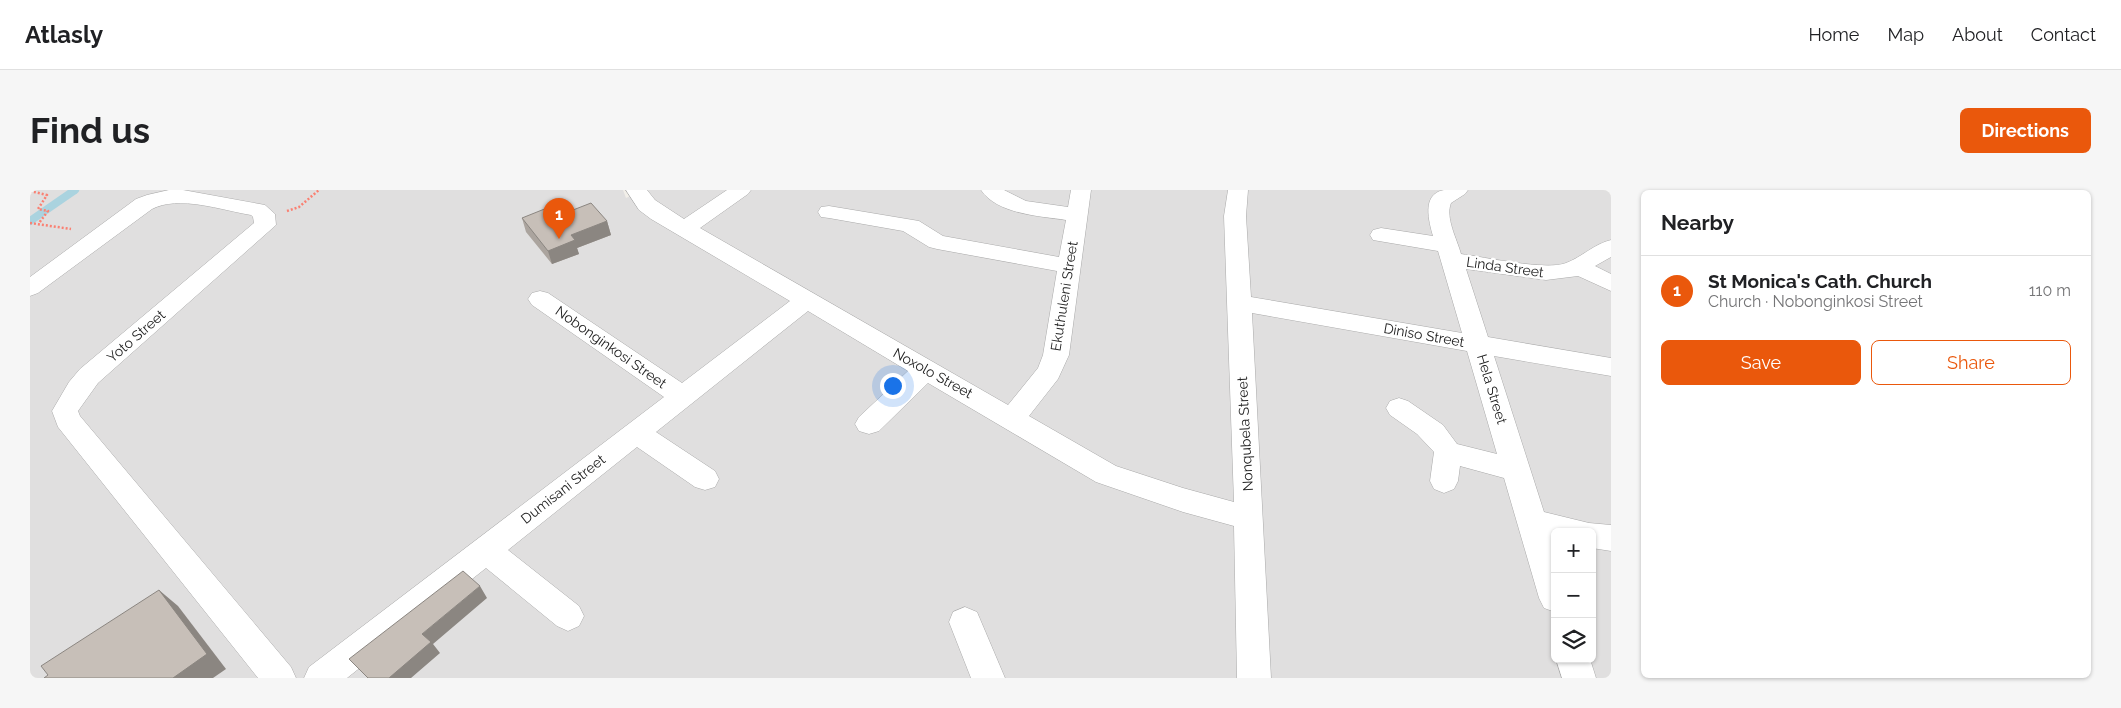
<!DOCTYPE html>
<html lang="en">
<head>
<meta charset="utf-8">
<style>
  body { margin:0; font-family:Raleway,sans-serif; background:#f6f6f6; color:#202124 }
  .controls { position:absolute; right:15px; bottom:15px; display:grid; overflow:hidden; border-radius:8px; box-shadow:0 1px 4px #0004 }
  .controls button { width:45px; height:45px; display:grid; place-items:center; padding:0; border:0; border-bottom:1px solid #e0e0e0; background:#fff; color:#202124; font:25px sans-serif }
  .you { position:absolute; left:862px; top:195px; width:18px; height:18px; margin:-12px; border:4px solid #fff; border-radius:50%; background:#1a73e8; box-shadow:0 0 0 8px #1a73e833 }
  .badge { display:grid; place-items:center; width:32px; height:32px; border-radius:50%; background:#ea580c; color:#fff; font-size:16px; font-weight:700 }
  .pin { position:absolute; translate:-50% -41px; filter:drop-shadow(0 1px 2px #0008) }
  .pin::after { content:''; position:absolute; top:26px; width:18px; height:15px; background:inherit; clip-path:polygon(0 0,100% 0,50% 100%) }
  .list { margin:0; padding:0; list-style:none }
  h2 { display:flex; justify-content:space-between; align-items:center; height:65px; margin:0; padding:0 20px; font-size:21px }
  h2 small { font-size:16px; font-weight:400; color:#757577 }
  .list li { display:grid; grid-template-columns:32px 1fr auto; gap:15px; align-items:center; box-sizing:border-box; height:70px; padding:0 20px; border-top:1px solid #e0e0e0 }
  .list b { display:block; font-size:19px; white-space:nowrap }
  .list p { margin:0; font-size:16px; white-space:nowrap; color:#757577 }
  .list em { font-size:16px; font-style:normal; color:#757577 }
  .actions { display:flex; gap:10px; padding:15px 20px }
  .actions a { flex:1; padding:11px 0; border:1px solid #ea580c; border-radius:8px; text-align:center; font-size:18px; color:#ea580c }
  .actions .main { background:#ea580c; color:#fff }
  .icon { flex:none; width:28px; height:28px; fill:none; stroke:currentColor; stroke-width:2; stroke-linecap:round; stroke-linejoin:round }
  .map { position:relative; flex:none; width:1581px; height:488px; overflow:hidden; border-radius:8px }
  header { display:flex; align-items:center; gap:30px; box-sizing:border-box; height:70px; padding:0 25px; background:#fff; border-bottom:1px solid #e0e0e0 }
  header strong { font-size:24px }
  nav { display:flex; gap:28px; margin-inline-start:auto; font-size:18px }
  .intro { display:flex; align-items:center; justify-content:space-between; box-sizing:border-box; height:120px; padding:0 30px }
  h1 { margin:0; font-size:35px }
  .button { padding:12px 22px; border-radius:8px; background:#ea580c; color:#fff; font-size:18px; font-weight:700 }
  main { display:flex; gap:30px; padding:0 30px }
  aside { flex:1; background:#fff; border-radius:8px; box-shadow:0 1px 4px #0004 }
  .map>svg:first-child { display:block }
  .residential { fill:#e0dfdf; fill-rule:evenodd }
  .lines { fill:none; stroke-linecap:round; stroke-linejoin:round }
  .stream { stroke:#aad3df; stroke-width:8 }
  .minor-casing { stroke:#a9a9a9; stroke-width:1 }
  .path { stroke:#fa8072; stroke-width:2.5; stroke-dasharray:2 2; stroke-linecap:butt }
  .minor { fill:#fff; fill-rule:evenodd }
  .wall { fill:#aba49e }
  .shaded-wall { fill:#8b8681 }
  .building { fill:#c7bfb8; stroke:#8b8681 }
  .labels { text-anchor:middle; stroke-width:4.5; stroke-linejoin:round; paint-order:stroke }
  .street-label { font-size:14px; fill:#222; stroke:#fff }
</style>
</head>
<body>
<header>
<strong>Atlasly</strong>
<nav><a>Home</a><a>Map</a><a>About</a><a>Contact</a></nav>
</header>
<div class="intro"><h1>Find us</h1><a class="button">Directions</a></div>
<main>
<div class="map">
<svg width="1581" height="488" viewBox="0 0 1581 488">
  <rect width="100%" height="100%" fill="#f2efe9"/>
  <path class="residential" d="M0 0H593L596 8 605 4 603 0H1581V488H0ZM1525 342H1562V469H1525Z"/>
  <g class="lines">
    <path class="stream" d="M0 31 45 0"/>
    <defs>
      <g id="minor">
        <path d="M139 0H153L235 15 245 24 246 35 68 193 48 221 50 226 261 477 266 488H228L28 237 22 221 39 192 50 179 224 33 223 27 221 25C191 20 149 5 122 19L8 103 0 106V87L106 9 117 5Z"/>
        <path d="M596 0H617L625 10 654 29 697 0H721L718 4 670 38 978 215 1008 178 1013 165 1027 81 907 59 899 57 873 41 799 28 791 27 788 22 791 17 799 16 889 31 913 46 1029 67 1036 30C1009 26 967 24 951 0H974L996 11 1038 17 1041 0H1061L1039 165 1028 189 999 226 1086 276 1153 298 1204 312 1194 26 1198 0H1218L1216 26 1221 107 1432 143 1408 61 1343 50 1340 45 1343 40 1351 38 1403 46C1399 32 1391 4 1414 0 1421 0 1431 0 1438 0L1435 4 1421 13C1415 28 1427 49 1431 64 1454 67 1517 81 1536 73 1552 67 1564 54 1581 50V67L1565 76 1581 84V101L1548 86 1516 90 1436 79 1458 147 1581 168V186L1464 166 1514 322 1559 333 1581 335V361L1562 358V342H1525V349H1522L1525 357V422L1514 418 1509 408 1474 288 1430 276 1428 291 1424 299 1414 303 1404 299 1400 291 1404 262 1387 244 1360 225 1356 218 1360 211 1369 208 1378 211 1413 235 1427 254 1467 264 1437 161 1222 123 1241 488H1207L1204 336 1153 322 1066 292 898 193 849 241 839 244 829 241 825 234 829 227 878 181 778 121 626 242 685 281 689 289 685 297 675 300 665 297 607 257 478 360 549 416 554 426 549 436 538 441 527 436 456 378 317 488H274L279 477 634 207 502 115 498 109 502 103 510 101 518 103 652 193 760 111 621 29 609 20Z"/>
        <path d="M935 417 947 422 975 488H941L919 432 923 422Z"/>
        <path d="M1526 469H1560L1566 488H1532Z"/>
      </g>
    </defs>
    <use href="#minor" class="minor-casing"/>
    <g class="path">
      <path d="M0 1 17 5 8 19 18 21 9 33"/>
      <path d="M257 21 269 17 289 0"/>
      <path d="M0 33 41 39"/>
    </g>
    <use href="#minor" class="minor"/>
  </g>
  <path class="wall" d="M525 27 577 31 581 45 547 58 549 64 522 74 496 42 492 28Z"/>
  <g class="shaded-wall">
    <path d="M577 31 581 45 547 58 549 64 522 74 518 61 541 45Z"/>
    <path d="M450 396 457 408 403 454 410 463 381 488H359L392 444Z"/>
    <path d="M129 400 148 416 196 479 183 488H143Z"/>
  </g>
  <g class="building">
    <path d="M561 13 577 31 541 45 545 50 518 61 492 28 517 18 525 27Z"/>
    <path d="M433 381 450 396 392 444 401 452 359 488H338L319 469Z"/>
    <path d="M129 400 177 464 143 488H14L18 485 11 476Z"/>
  </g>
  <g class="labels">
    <g class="street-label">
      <text transform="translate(1475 77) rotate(8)" y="5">Linda Street</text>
      <text transform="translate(1034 106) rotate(-81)" y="5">Ekuthuleni Street</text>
      <text transform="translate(1394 145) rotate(10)" y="5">Diniso Street</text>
      <text transform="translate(106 146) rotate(-41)" y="5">Yoto Street</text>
      <text transform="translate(581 157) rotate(35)" y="5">Nobonginkosi Street</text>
      <text transform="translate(903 183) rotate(29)" y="5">Noxolo Street</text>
      <text transform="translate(1462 199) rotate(73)" y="5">Hela Street</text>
      <text transform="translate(1215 244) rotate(-93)" y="5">Nonqubela Street</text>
      <text transform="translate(533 299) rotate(-38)" y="5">Dumisani Street</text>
    </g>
  </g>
</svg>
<div class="controls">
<button>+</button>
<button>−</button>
<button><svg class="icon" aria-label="layers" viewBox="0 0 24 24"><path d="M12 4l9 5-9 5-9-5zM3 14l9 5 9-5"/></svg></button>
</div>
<div class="you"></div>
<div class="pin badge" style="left:529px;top:49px">1</div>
</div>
<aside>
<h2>Nearby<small></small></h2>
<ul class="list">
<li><span class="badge">1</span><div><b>St Monica's Cath. Church</b><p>Church · Nobonginkosi Street</p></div><em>110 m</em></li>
</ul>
<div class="actions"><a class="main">Save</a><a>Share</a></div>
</aside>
</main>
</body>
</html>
